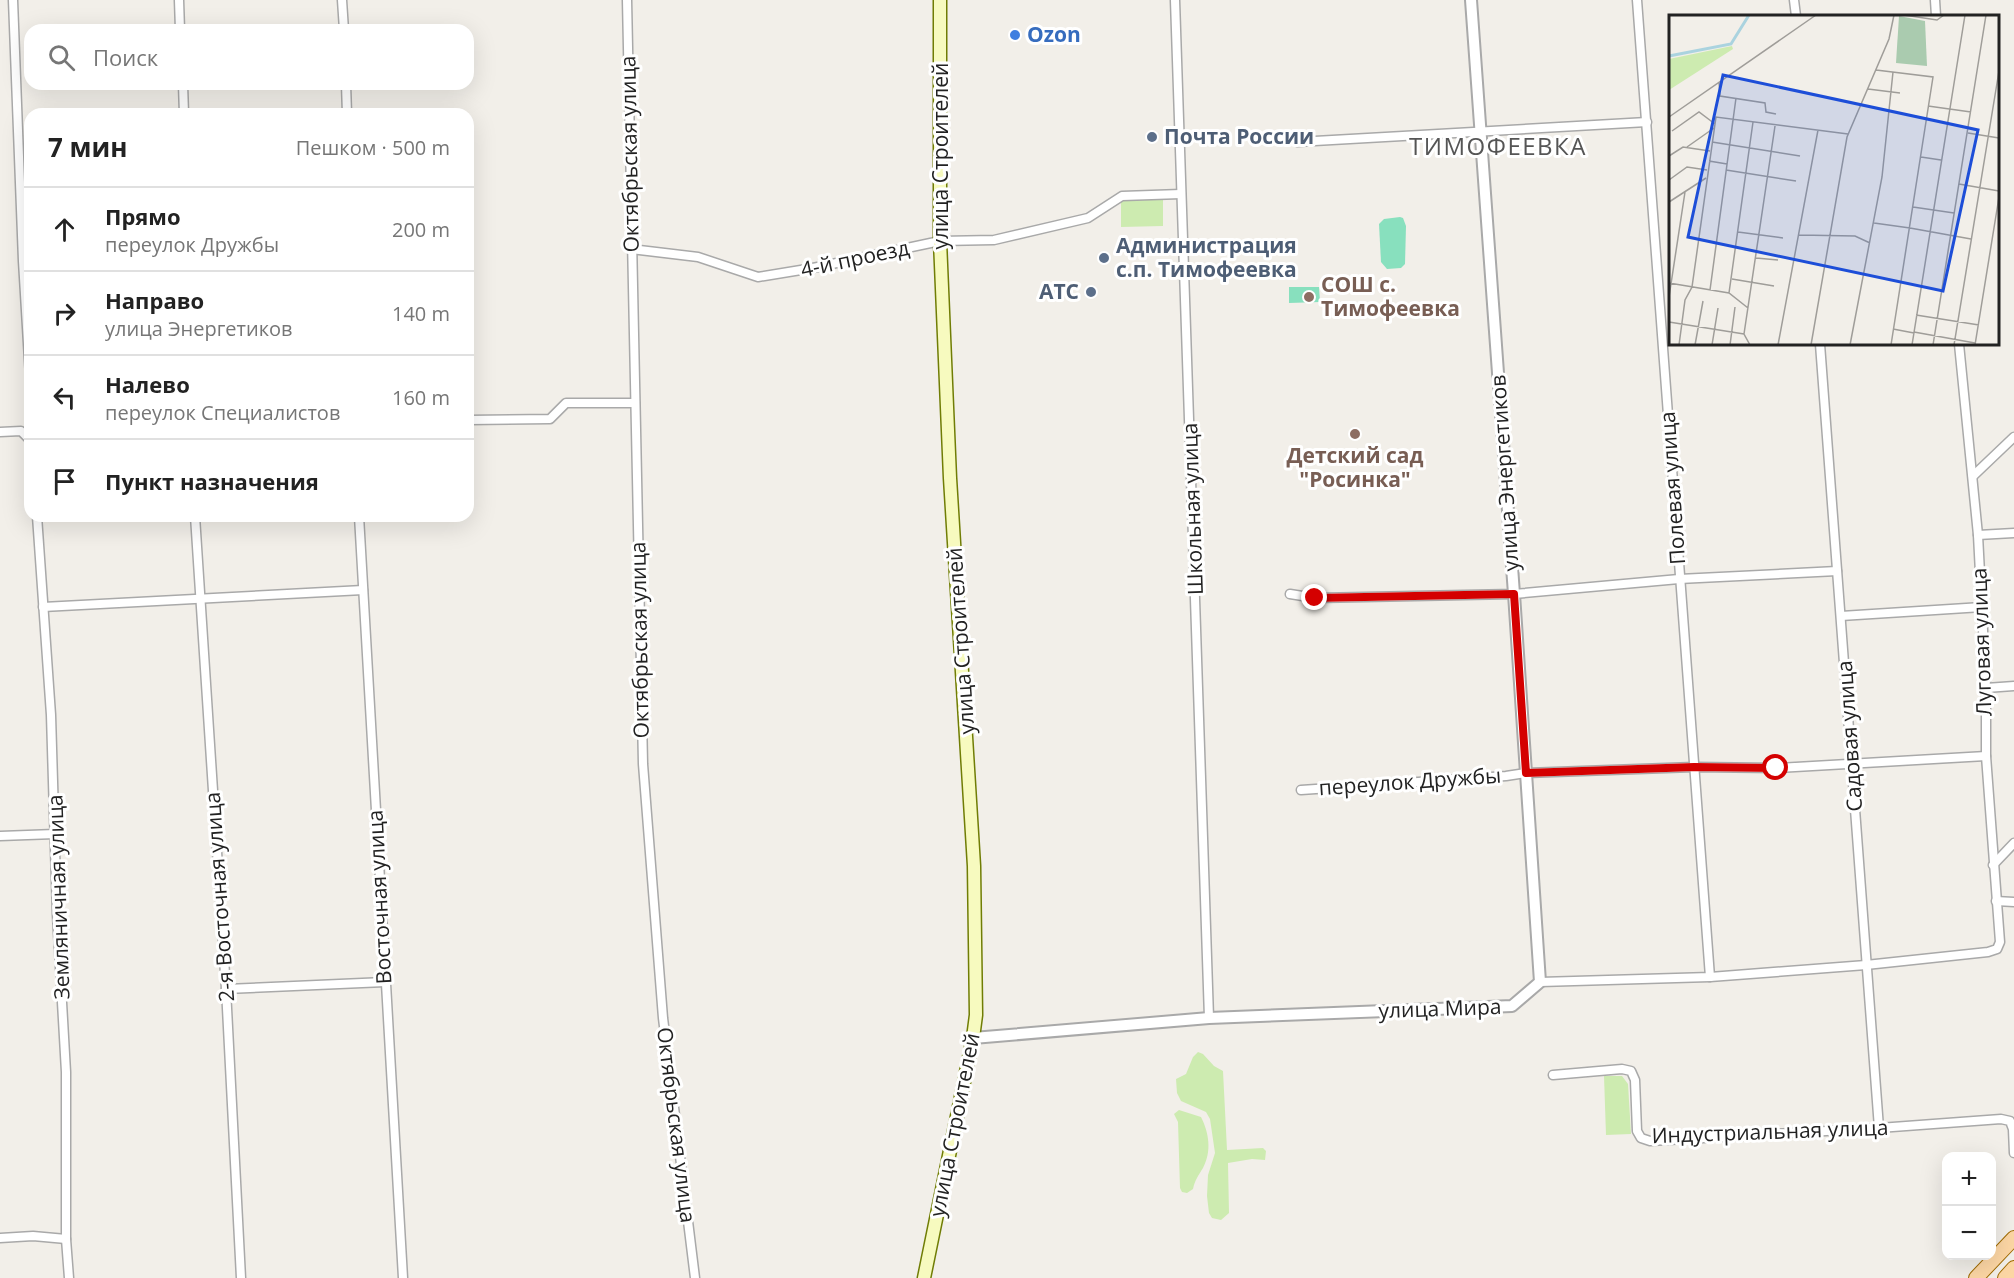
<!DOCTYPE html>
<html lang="ru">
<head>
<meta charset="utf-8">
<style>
  body { margin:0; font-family:"Open Sans",sans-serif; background:#f2f2f2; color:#222 }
  .controls { position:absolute; right:18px; bottom:18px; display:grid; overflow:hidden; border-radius:12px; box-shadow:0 6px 24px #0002 }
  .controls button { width:54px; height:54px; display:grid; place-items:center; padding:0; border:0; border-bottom:2px solid #e0e0e0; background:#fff; color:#222; font:30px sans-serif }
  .stop { position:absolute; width:18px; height:18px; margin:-14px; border:4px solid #d40000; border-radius:50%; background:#fff }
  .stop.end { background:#d40000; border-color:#fff; box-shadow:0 2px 6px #0008 }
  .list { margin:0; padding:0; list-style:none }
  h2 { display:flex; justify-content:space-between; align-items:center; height:78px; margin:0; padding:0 24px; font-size:26px }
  h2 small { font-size:20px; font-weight:400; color:#767676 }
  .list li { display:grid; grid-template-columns:39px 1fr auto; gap:18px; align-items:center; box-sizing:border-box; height:84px; padding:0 24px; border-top:2px solid #e0e0e0 }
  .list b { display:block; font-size:22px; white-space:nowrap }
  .list p { margin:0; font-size:20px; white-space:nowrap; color:#767676 }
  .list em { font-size:20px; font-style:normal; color:#767676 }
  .icon { flex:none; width:33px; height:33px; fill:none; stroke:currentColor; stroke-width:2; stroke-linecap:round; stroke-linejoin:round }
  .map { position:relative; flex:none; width:2014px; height:1278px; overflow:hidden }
  .search { position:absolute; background:#fff; box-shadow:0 6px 24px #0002; left:24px; top:24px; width:450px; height:66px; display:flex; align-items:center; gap:15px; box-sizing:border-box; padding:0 21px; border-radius:18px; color:#767676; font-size:22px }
  .panel { position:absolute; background:#fff; box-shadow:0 6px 24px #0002; left:24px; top:108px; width:450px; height:414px; border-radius:18px }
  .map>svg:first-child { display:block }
  .grass { fill:#cdebb0 }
  .pitch { fill:#88e0be }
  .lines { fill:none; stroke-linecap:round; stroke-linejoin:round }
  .minor-casing { stroke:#a9a9a9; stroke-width:11 }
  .tertiary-casing { stroke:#a9a9a9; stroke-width:14 }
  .secondary-casing { stroke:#707d05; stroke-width:15 }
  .primary-casing { stroke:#a06b00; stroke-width:16 }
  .minor { stroke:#fff; stroke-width:8 }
  .tertiary { stroke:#fff; stroke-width:10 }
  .secondary { stroke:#f7fabf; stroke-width:12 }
  .primary { stroke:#fcd6a4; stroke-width:14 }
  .route { stroke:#d40000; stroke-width:8 }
  .shop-dot { fill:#3f7fe0; stroke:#fff; stroke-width:2 }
  .service-dot { fill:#5c6f8a; stroke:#fff; stroke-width:2 }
  .education-dot { fill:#8d6e63; stroke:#fff; stroke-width:2 }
  .labels { text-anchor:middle; stroke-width:6; stroke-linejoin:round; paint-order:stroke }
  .shop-label { font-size:21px; font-weight:bold; fill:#366cbe; stroke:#fff; text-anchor:start }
  .service-label { font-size:21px; font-weight:bold; fill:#4e5e75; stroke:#fff; text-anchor:start }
  .street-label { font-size:21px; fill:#222; stroke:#fff }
  .education-label { font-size:21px; font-weight:bold; fill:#785e54; stroke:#fff; text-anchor:start }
  .quarter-label { font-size:24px; letter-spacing:1.5px; fill:#555; stroke:#fff }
  .inset-river { fill:none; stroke:#aad3df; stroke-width:3 }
  .inset-road { fill:none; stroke:#9f9d99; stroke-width:1.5 }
  .view { fill:#1d4ed8; fill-opacity:0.15; stroke:#1d4ed8; stroke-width:3 }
  .inset-edge { fill:none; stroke:#222; stroke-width:3 }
</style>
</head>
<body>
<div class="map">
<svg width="2014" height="1278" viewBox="0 0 2014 1278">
  <rect width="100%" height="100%" fill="#f2efe9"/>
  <g class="grass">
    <path d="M1163 199V226L1121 227V200Z"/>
    <path d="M1198 1052 1203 1054 1214 1066 1223 1071 1227 1150 1263 1148 1266 1151 1265 1160 1252 1159 1228 1163 1229 1213 1221 1220 1212 1218 1209 1213 1207 1196 1208 1175 1215 1153 1210 1119 1206 1112 1181 1101 1177 1093 1176 1079 1186 1074 1193 1057Z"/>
    <path d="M1604 1076H1622L1628 1084 1631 1134 1606 1135Z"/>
    <path d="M1179 1110 1201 1117C1209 1133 1212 1151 1203 1168 1198 1176 1195 1180 1193 1189L1187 1193 1182 1192 1180 1188 1178 1122 1174 1114Z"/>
  </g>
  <g class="pitch">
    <path d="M1400 217 1403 218 1406 226 1405 264 1401 268 1387 269 1381 262 1379 224 1384 219Z"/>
    <path d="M1289 287H1319L1320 302 1289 303Z"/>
  </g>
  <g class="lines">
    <defs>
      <g id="minor">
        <path d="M13 0 23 261 30 377"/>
        <path d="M179 0 180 30"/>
        <path d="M342 0 344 30"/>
        <path d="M627 0 643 764 663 1018 695 1278"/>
        <path d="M1175 0 1209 1018"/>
        <path d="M1637 0 1710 977"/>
        <path d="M1794 0 1796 16"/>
        <path d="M1935 0 1936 16"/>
        <path d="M183 84 184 114"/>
        <path d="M346 84 347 114"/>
        <path d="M1297 142 1647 122"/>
        <path d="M631 249 698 257 758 277 813 268 940 241 994 240 1088 218 1122 196 1181 194"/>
        <path d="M1820 344 1879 1128"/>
        <path d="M468 420 550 419 566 403H635"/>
        <path d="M0 432 21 431 30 440"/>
        <path d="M1973 476 2014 437"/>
        <path d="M37 516 51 715 57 915 66 1072V1239L69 1278"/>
        <path d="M195 516 226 989 241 1278"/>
        <path d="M359 516 403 1278"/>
        <path d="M1978 535 2014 533"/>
        <path d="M1290 594 1315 598 1514 594 1679 579 1837 571"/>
        <path d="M43 607 363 590"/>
        <path d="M1841 616 1982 607"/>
        <path d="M1986 688 2014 686"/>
        <path d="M1301 790 1506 776 1526 773 1694 767 1776 768 1986 756"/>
        <path d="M0 836 55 834"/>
        <path d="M1993 865 2014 843"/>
        <path d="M1996 901 2014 902"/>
        <path d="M1540 982 1710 977 1866 965 1988 952 1997 949 2000 942 1986 756V688L1978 535 1959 344"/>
        <path d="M226 989 385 982"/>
        <path d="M1553 1075 1622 1069 1631 1071 1635 1080 1637 1131 1641 1138 1650 1141 1879 1128 2001 1119 2010 1121 2013 1129 2014 1153"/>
        <path d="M0 1238 33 1236 66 1239"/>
      </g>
      <path id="tertiary" d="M973 1038 1209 1018 1512 1006 1540 982 1514 594 1471 0"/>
      <path id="secondary" d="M924 1278 973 1038 976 1015 974 866 950 478 940 241V0"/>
      <g id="primary">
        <path d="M1976 1278 2014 1238"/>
        <path d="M2005 1278 2014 1268"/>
      </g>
    </defs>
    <use href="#minor" class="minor-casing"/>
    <use href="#tertiary" class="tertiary-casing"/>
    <use href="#secondary" class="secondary-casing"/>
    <use href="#primary" class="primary-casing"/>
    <use href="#minor" class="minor"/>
    <use href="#tertiary" class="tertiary"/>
    <use href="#secondary" class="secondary"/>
    <use href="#primary" class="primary"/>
  </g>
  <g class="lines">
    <path class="route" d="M1315 598 1514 594 1526 773 1694 767 1776 768"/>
  </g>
  <circle class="shop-dot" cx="1015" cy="35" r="6"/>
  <g class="service-dot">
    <circle cx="1152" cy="137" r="6"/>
    <circle cx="1104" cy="258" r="6"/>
    <circle cx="1091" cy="292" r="6"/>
  </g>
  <g class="education-dot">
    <circle cx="1309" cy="297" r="6"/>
    <circle cx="1355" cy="434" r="6"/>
  </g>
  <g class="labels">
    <g class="shop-label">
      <text x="1027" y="42">Ozon</text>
    </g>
    <g class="service-label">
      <text x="1164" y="144">Почта России</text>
      <text x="1116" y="253">Администрация<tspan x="1116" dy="24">с.п. Тимофеевка</tspan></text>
      <text x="1079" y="299" text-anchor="end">АТС</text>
    </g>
    <g class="street-label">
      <text transform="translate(630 154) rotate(-91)" y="7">Октябрьская улица</text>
      <text transform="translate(941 156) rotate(-90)" y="7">улица Строителей</text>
      <text transform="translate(855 259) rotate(-12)" y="7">4-й проезд</text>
      <text transform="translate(1505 473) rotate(-94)" y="7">улица Энергетиков</text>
      <text transform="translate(1673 488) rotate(-94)" y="7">Полевая улица</text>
      <text transform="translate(1193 509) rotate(-92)" y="7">Школьная улица</text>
      <text transform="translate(640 640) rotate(-91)" y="7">Октябрьская улица</text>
      <text transform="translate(961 641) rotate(-94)" y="7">улица Строителей</text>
      <text transform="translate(1982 642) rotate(-92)" y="7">Луговая улица</text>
      <text transform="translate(1850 736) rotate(-94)" y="7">Садовая улица</text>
      <text transform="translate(1410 782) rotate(-4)" y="7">переулок Дружбы</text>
      <text transform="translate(59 897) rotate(-92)" y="7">Земляничная улица</text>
      <text transform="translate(220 897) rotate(-94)" y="7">2-я Восточная улица</text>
      <text transform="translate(380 897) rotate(-93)" y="7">Восточная улица</text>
      <text transform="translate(1440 1009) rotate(-2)" y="7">улица Мира</text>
      <text transform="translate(676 1125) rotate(83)" y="7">Октябрьская улица</text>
      <text transform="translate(955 1125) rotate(-79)" y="7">улица Строителей</text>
      <text transform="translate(1770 1132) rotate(-2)" y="7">Индустриальная улица</text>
    </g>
    <g class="education-label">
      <text x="1321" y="292">СОШ с.<tspan x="1321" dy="24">Тимофеевка</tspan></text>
      <text x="1355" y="463" text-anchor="middle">Детский сад<tspan x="1355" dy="24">"Росинка"</tspan></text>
    </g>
    <g class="quarter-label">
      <text x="1498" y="155">ТИМОФЕЕВКА</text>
    </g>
  </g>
  <g transform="translate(1669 15)">
    <rect width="330" height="330" fill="#f2efe9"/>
    <path d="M63 31 64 34 0 75V44Z" fill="#cdebb0"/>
    <path d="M230 1 256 6 258 51 227 48Z" fill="#aacbaf"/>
    <path class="inset-river" d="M0 41 62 29 80 0"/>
    <path class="inset-road" d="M235 0 268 5 275 0M207 55 264 62 222 330M50 67 51 81 96 88 97 97 107 99M199 74 231 78M259 91 302 97M0 102 147 0M3 116 30 97 46 109M299 118 330 123M43 127 131 141M18 132 45 113M0 141 14 132 41 136M252 142 272 145M40 146 58 149M57 155 127 166M0 165 18 152 38 155M290 169 330 176M0 181V217M0 187 37 163M244 192 285 198M205 208 241 213M241 213 302 224M69 217 114 223M130 220 186 221 201 228M87 243 109 245M63 264 105 271M0 268 60 278 79 293M41 275 67 83M60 278 84 107M0 282 16 177M247 300 310 310M0 307 75 319M224 314 245 318M245 317 306 328M10 330 16 285 23 272 47 102 179 119M26 330 34 286M43 330 49 293M61 330 66 292M81 330 75 319 106 111M109 330 149 115M142 330 178 122 220 24 225 0M181 330 213 162 224 57M243 330 296 0M264 330 317 0M285 330 330 56M306 330 330 182"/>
    <path class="view" d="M54 60 309 115 274 276 19 222Z"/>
    <rect width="330" height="330" class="inset-edge"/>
  </g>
</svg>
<div class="controls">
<button>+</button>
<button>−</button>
</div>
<div class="stop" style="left:1776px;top:768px"></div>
<div class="stop end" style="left:1315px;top:598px"></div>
<div class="search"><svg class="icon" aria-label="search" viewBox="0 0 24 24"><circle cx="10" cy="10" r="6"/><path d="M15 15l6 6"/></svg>Поиск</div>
<section class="panel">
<h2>7 мин<small>Пешком · 500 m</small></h2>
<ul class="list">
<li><svg class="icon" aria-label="ahead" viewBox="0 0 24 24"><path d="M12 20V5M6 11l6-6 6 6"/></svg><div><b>Прямо</b><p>переулок Дружбы</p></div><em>200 m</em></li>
<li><svg class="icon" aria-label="right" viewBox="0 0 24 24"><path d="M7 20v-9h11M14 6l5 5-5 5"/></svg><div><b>Направо</b><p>улица Энергетиков</p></div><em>140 m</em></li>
<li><svg class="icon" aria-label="left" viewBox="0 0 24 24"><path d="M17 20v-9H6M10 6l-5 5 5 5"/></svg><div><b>Налево</b><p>переулок Специалистов</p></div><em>160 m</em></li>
<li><svg class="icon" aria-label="arrive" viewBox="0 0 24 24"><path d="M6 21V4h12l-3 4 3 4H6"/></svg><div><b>Пункт назначения</b></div></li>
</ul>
</section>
</div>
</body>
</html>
